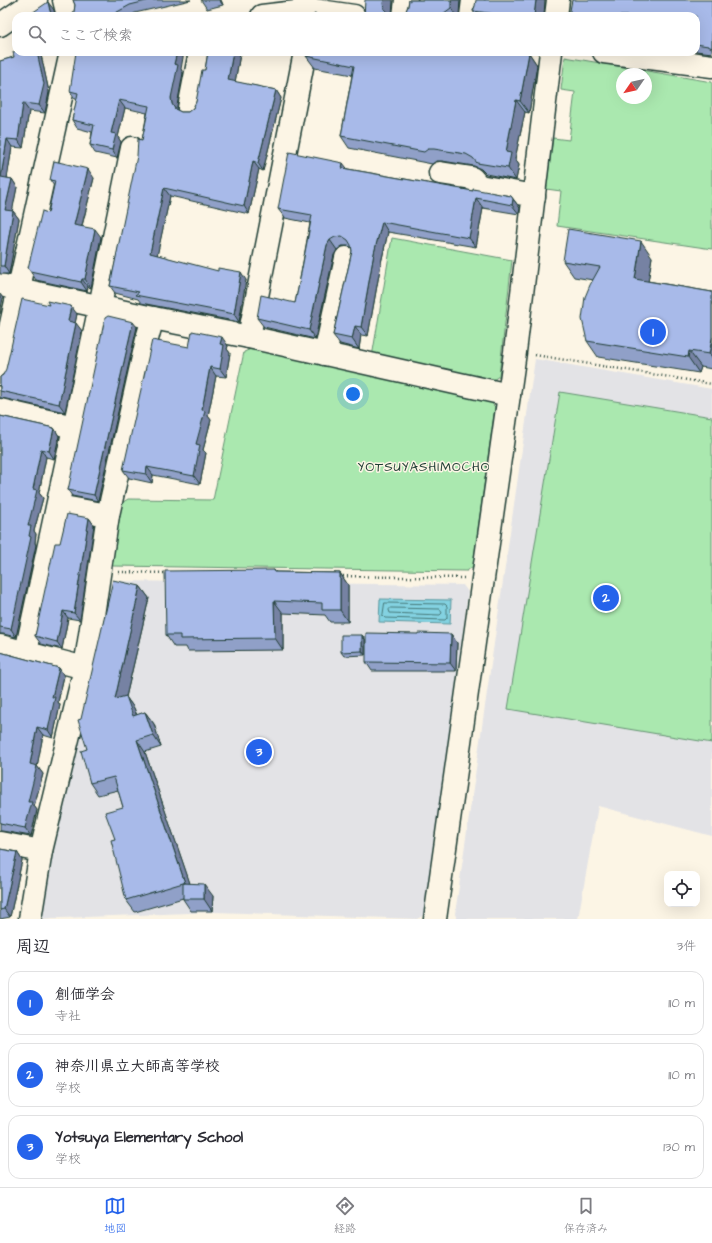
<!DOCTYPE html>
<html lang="ja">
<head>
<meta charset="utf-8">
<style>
  body { margin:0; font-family:"Architects Daughter","Klee One",sans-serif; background:#f7f7f7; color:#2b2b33 }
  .controls { position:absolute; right:12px; bottom:12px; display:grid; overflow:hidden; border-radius:8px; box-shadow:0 4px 16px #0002 }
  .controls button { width:36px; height:36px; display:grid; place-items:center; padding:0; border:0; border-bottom:1px solid #e1e1e2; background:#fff; color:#2b2b33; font:20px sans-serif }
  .compass { position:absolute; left:616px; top:68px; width:36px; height:36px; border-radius:50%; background:#fff; box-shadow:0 4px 16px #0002; rotate:236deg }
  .you { position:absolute; left:353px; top:394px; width:14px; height:14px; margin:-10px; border:3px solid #fff; border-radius:50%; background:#1a73e8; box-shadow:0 0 0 6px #1a73e833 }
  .badge { display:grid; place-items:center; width:26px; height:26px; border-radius:50%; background:#2563eb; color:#fff; font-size:13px; font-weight:700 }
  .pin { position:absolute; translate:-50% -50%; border:2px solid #fff; box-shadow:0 1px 4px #0006 }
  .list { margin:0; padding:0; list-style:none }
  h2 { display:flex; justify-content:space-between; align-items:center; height:52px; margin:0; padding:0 16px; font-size:17px }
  h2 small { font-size:13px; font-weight:400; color:#7c7c81 }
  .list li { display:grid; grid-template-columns:26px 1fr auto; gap:12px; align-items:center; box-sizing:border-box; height:64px; margin:0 8px 8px; padding:0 8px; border:1px solid #e1e1e2; border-radius:12px }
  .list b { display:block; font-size:15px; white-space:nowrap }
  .list p { margin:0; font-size:13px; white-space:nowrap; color:#7c7c81 }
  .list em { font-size:13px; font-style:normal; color:#7c7c81 }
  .icon { flex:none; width:22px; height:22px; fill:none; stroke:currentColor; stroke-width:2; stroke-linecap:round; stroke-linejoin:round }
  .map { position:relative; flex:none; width:712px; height:919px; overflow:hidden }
  .search { position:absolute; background:#fff; box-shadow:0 4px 16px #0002; left:12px; right:12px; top:12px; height:44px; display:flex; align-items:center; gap:10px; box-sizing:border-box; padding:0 14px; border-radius:12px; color:#7c7c81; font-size:15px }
  .sheet { height:268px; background:#fff }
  nav { display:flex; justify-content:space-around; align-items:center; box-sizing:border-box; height:56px; border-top:1px solid #e1e1e2; background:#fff; font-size:11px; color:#7c7c81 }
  nav a { display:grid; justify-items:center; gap:2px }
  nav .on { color:#2563eb }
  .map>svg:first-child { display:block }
  .built { fill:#e3e3e6 }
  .green { fill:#aae8af; stroke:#649272; fill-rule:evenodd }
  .water { fill:#83d2e1; stroke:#5b969c }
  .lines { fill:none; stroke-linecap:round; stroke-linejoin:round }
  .shore { stroke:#477979; stroke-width:1 }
  .minor-casing { stroke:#1f3d34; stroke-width:25 }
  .path { stroke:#1f3d34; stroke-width:2.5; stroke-dasharray:1 3; stroke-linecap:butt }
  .minor { stroke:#fcf5e5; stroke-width:22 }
  .wall { fill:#90a0c8; stroke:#1f3d34 }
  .shaded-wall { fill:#7682a3; stroke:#1f3d34 }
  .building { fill:#a8bae9; stroke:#1f3d34 }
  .labels { text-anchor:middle; stroke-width:3; stroke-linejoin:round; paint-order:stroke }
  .neighbourhood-label { font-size:13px; letter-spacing:1px; fill:#1f3d34; stroke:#fcf5e5 }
</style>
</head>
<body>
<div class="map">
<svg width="712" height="919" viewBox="0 0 712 919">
  <rect width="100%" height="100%" fill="#fcf5e5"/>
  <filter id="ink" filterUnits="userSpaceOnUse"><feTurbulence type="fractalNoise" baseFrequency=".025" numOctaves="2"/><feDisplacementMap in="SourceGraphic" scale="8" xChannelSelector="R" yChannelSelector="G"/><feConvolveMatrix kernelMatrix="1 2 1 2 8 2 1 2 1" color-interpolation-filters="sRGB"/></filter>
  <g filter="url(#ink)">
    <g class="built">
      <path d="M535 359 712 389V836L598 806 578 919H457L455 914Z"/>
      <path d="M113 581 463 585 468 592 426 914 417 919 214 912 35 919 105 586Z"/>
    </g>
    <g class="green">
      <path d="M565 57 712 82V249L557 226 561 191 546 189 553 138 569 140 575 92 561 90ZM622 74H646V98H622Z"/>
      <path d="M392 238 512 260 499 376 490 382 372 357Z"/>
      <path d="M251 349 489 400 495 407 473 566 467 571 113 566 108 559 120 504 128 499 213 500 244 352Z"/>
      <path d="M560 392 712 417V743L508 709Z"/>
    </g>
    <path class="water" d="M380 599 451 600 450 624 379 622Z"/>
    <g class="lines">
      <g class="shore">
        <path d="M385 603 445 604 447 606V618L445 620 385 618 383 616Z"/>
        <path d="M391 608 440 609 442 613 440 615 390 613 389 610Z"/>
      </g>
      <defs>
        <g id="minor">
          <path d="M64 0 68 16"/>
          <path d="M262 16 313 10 354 16"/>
          <path d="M404 16 406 0"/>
          <path d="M471 16 473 0"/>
          <path d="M556 16 558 0"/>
          <path d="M0 25 36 0"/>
          <path d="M604 52 712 66"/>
          <path d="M189 108 200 52"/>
          <path d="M440 173 472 178 479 186 534 196"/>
          <path d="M0 285 153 318 249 337 509 395"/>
          <path d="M249 337 305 52"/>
          <path d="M325 354 346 258"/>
          <path d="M0 374 71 52"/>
          <path d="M0 410 74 427"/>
          <path d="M58 506 108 515"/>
          <path d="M0 646 85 668"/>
          <path d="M26 652 100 306 132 148"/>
          <path d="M0 843 41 851"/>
          <path d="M30 919 41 851 85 668 108 515 148 335 153 318"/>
          <path d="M435 919 515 352 551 52"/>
        </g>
      </defs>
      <use href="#minor" class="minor-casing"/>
      <g class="path">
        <path d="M535 355 712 384"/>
        <path d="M119 572 168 573"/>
        <path d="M339 576 464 578"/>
      </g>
      <use href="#minor" class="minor"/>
    </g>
    <g class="wall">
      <path d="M73 0H191L135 13 130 16H72L74 12 75 5Z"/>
      <path d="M201 0H221L223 5 207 9Z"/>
      <path d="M409 0H460L459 16H397L401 15 406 11 408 6Z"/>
      <path d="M712 0V53L696 51V16Z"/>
      <path d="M475 6 544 16H476L473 11Z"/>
      <path d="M16 52H45L41 55 49 92 45 113 29 111 23 148 12 147 7 178 12 179 17 187 12 211H13L19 219 9 274H0V61L14 57Z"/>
      <path d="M208 52H242L241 55 240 54 235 82 276 90 281 98 263 171 259 169 249 214 170 196 157 255 246 280 239 322 234 321 141 303 138 299 115 293 110 286 142 140 147 113 125 108 118 137 121 142 117 158 95 153 90 145 92 132 77 128 72 120 77 99H75L70 91 181 69 183 73 177 106V110L181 112H188L193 108 196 102 205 70Z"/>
      <path d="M529 53 537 65 529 113 525 112 515 159 519 165 516 180 486 174 481 169 474 166 442 161H436L432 164 349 148 341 136 352 75 315 68 306 56Z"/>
      <path d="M348 169 473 191 511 196 520 208 519 214 483 208 476 247 388 232 381 263 368 336 361 335 359 349 340 344 333 335 352 251 351 247 348 246H342L337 250 334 255 315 339 264 327 257 318 295 303 299 284 310 223 285 218 278 209Z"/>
      <path d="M94 178 82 226 101 237 91 288 88 287 87 291 36 280 30 271 48 213 54 186 50 180Z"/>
      <path d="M652 257 648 281 712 292V369L701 367 699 373 598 357 587 341 593 280 574 277 563 261Z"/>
      <path d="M77 314 75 323 82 331 65 412 2 398H0V377Z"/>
      <path d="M137 327 98 501 72 496 68 490Z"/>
      <path d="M228 346 227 349 230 353 226 377 216 376 208 416 211 420 203 450 206 453 200 484 153 475 152 483 129 478 123 470 189 347Z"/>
      <path d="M0 416 54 428 59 436 54 459 46 457 39 493 43 498 34 531 36 534 35 543 36 545 16 637 3 634H0Z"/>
      <path d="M89 518 94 525 80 620 68 618 62 649 41 644 35 636 60 543Z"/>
      <path d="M274 570 276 572 340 573 348 585V622H330L325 615 283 613V650L188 651 186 647H174L166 635Z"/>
      <path d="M140 586 149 598 126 697 134 708 137 715 145 712 154 724 161 747 145 752 190 884 213 896 212 911H191L183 899V898L135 912 126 900 115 839 123 807 118 790 98 795 90 783 87 749Z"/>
      <path d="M451 634 457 643 456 671H372L366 662Z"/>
      <path d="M362 635 365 639V655L344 656 341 652Z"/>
      <path d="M0 652 59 668 64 676 58 702 60 705 53 738 43 735 37 766 43 774 34 806 37 810 31 836 2 831H0Z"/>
      <path d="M0 849 17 852 22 860 10 917 0 919Z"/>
    </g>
    <g class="shaded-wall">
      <path d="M219 0H221L223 5Z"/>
      <path d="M384 0H393L392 16H389L384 9 383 3Z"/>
      <path d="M451 0H460L459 16H456L451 8Z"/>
      <path d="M536 0H545L544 16H534Z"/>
      <path d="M48 2 54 10 55 16H53L50 11Z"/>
      <path d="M37 52H39L41 55 49 92 45 113 39 105Z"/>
      <path d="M177 52H184L181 69 183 73 177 106V112L172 104 171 98 174 64Z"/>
      <path d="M233 52H238L240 54 234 88 228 80Z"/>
      <path d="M529 53 537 65 529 113 520 101Z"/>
      <path d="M276 90 281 98 263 171 258 163Z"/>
      <path d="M119 100 125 108 118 137 121 142 117 158 112 150 111 133Z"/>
      <path d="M516 100 525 112 515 159 519 165 516 180 508 168 506 152Z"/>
      <path d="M23 103 29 111 23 148 18 140Z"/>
      <path d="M7 139 12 147 6 185 1 177Z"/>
      <path d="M253 161 259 169 249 214 244 206Z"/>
      <path d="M343 163 350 172 342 168Z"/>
      <path d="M88 169 94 178 80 233 74 225Z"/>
      <path d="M12 179 17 187 11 218 5 210Z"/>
      <path d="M164 188 170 196 156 261 150 253Z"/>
      <path d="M476 198 483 208 476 247 469 238Z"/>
      <path d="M513 199 520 208 519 214 512 205Z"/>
      <path d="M13 211 19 219 9 274 4 266Z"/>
      <path d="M382 222 388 232 381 263 368 336 361 327 374 253Z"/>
      <path d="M95 229 101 237 91 288 85 279Z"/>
      <path d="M330 240 337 250 334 255 315 339 309 330 327 245Z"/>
      <path d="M641 241 652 257 646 295 635 279Z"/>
      <path d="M241 272 246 280 239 322 234 314Z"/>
      <path d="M82 279 88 287 87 291 81 282Z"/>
      <path d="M0 294 3 298 0 314Z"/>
      <path d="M71 306 77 314 74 329 68 321Z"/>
      <path d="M133 322 137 327 98 501 94 495Z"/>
      <path d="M76 323 82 331 65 412 59 404Z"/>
      <path d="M355 326 361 335 359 349 352 339Z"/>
      <path d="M222 337 228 346 227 349 230 353 226 377 220 369V344Z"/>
      <path d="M712 337V358L709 354Z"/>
      <path d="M689 351 701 367 699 373 688 357Z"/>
      <path d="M210 367 216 376 208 416 211 420 203 450 206 453 200 484 194 476 196 444 202 410Z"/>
      <path d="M54 428 59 436 54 459 49 451Z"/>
      <path d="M41 449 46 457 39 493 43 498 34 531 36 534 35 543 36 545 16 637 11 629 29 536 28 526 33 489Z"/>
      <path d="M147 467 153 475 152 483 146 474Z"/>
      <path d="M89 518 94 525 80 620 74 613Z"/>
      <path d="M340 573 348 585V622L340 610Z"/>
      <path d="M140 586 149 598 126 697 134 708 141 728 115 699Z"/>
      <path d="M274 601 283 613V650L275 638Z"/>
      <path d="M63 611 68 618 62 649 57 642Z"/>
      <path d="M451 634 457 643 456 671 450 663Z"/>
      <path d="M362 635 365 639V655L362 651Z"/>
      <path d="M59 668 64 676 58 702 60 705 53 738 48 730 52 697Z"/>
      <path d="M145 712 154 724 161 747 153 735Z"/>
      <path d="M37 727 43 735 37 767V766L43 774 34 806 37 810 31 836 25 828 28 802 30 764Z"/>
      <path d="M137 740 145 752 194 895 185 883Z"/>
      <path d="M17 852 22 860 10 917 4 909Z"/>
      <path d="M204 884 213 896 212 911 204 899Z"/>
    </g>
    <g class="building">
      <path d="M73 0H150L130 5 110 16H82V15L81 16H72L74 12 75 5Z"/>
      <path d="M365 0H384L383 3 384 9 389 14 393 16H364Z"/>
      <path d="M409 0H451V8L440 16H397L401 15 406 11 408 6Z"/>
      <path d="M476 0H536L534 16H495L496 14 473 11 475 6Z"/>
      <path d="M572 0H712V48L708 46 696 44V16H569Z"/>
      <path d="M48 2 50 11 53 16H30L29 15Z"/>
      <path d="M314 14 323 16H314Z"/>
      <path d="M16 51V52H37L44 84 39 105 23 103 18 140 7 139 1 177 12 179 5 210 13 211 4 266H0V61L14 57 13 52Z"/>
      <path d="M76 52H177L174 64 178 65 171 98 172 104 175 109 181 112H188L193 108 196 102 202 70H205L208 52H233L228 80 276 90 258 163 253 161 244 206 164 188 150 253 218 271V268L241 272 234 314 229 313 135 295 139 292 110 286 137 156 138 139 142 140 149 106 119 100 111 133 116 134 112 150 90 145 94 125 72 120 78 93 70 91Z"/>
      <path d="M307 52H524L529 53 520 101 516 100 506 152 511 153 508 168 477 163 473 158 466 154 434 149H428L424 152 341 136 354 66 306 56Z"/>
      <path d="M289 152 343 163 342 168 473 191V189L511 196 513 199 512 205 476 198 469 238 382 222 374 253 361 327 355 326 352 339 333 335 352 251 351 245 348 240 342 236 335 237 330 240 327 245 309 330 257 318 261 295 295 303 299 284 312 215 278 209Z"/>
      <path d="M54 161 88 169 74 225 95 229 85 279H82L81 282 30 271 28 268 42 211 48 213 55 181 50 180Z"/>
      <path d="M568 229 641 241 635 279 712 292V338L709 354 689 351 688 357 587 341 582 319 585 297 590 285 600 267 563 261Z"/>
      <path d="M22 299 49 305 47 301 71 306 68 321 76 323 59 404 0 391V377L3 375 6 369Z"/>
      <path d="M108 316 133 322 94 495 68 490 105 318Z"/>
      <path d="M192 331 222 337 220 344 224 345 220 369 210 367 202 410 205 411 196 444 200 445 194 476 147 467 146 474 123 470 152 340 189 347Z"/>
      <path d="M0 416 54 428 49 451 41 449 33 489 37 490 28 526H31L29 536 31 537 11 629 0 627Z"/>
      <path d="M67 514 89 518 74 613 63 611 57 642 35 636 55 543H60Z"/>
      <path d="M274 570V572L340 573V610H322V603L274 601 275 638 180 639V635H166L165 571Z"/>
      <path d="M113 580 140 586 115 699 126 696 133 716 145 712 153 735 137 740 185 883H183L204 884V899H183V883L126 900 111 840 115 839 105 812 123 807 114 777 90 783 81 751 87 749 78 720 81 719Z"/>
      <path d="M366 633 418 634V633L451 634 450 663 366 662Z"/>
      <path d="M341 635H362V651L341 652Z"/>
      <path d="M0 652 59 668 52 697H55L48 730 37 727 30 764 37 766 28 802H32L25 828 0 823Z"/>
      <path d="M0 849 17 852 4 909 0 910Z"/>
    </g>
  </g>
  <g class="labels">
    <g class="neighbourhood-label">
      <text x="424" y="471">YOTSUYASHIMOCHO</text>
    </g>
  </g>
</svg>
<div class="controls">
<button><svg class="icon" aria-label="locate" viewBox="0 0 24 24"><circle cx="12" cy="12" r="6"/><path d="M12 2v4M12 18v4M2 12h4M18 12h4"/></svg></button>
</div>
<svg class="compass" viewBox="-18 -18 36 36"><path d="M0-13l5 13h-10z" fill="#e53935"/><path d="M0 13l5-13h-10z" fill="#7c7c81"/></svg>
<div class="you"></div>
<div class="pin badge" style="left:653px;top:332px">1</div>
<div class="pin badge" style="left:606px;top:598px">2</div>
<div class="pin badge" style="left:259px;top:752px">3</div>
<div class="search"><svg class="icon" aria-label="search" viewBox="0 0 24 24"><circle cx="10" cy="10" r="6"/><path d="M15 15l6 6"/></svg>ここで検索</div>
</div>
<section class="sheet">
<h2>周辺<small>3件</small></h2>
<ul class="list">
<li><span class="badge">1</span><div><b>創価学会</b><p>寺社</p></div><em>110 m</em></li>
<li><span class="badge">2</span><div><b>神奈川県立大師高等学校</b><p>学校</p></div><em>110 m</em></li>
<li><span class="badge">3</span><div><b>Yotsuya Elementary School</b><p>学校</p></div><em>130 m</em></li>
</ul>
</section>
<nav>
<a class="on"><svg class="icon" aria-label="map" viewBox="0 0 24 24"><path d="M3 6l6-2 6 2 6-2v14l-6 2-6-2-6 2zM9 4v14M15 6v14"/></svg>地図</a>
<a><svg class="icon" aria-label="directions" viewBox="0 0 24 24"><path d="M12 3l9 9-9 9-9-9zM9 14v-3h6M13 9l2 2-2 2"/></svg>経路</a>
<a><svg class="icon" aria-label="saved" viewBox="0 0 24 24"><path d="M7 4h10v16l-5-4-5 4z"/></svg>保存済み</a>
</nav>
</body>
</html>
